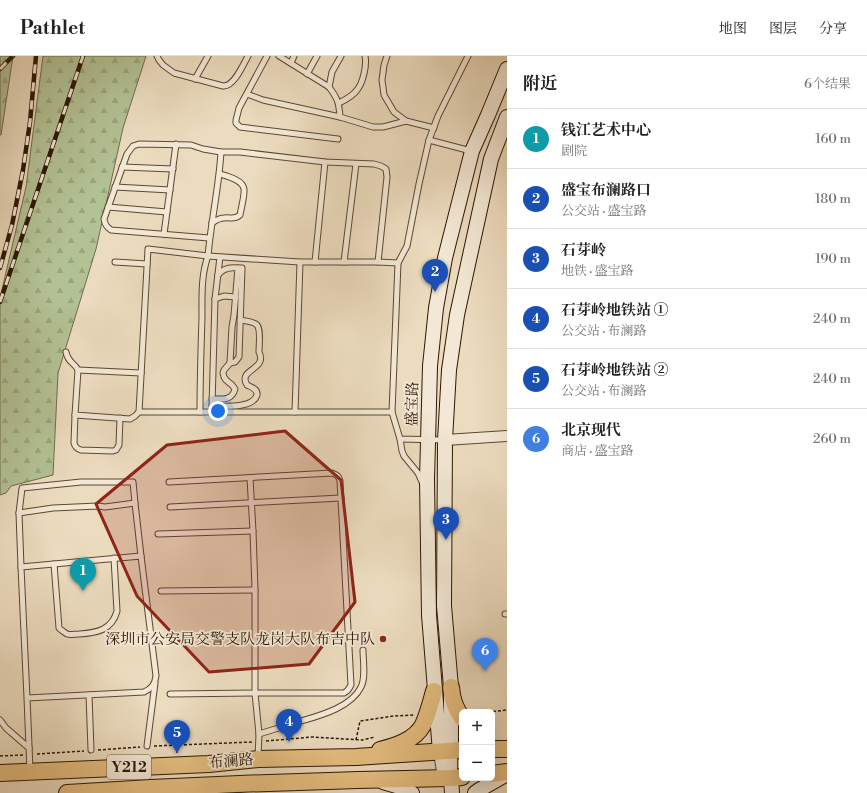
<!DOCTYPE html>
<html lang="zh">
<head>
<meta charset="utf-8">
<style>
  body { margin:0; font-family:"Libre Bodoni","Noto Serif SC",serif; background:#f2f2f2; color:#222 }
  .controls { position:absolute; right:12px; bottom:12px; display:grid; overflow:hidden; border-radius:6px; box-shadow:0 4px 16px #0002 }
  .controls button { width:36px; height:36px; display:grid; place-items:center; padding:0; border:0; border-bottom:1px solid #e0e0e0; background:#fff; color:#222; font:20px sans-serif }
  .you { position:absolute; left:218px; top:355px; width:14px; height:14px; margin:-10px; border:3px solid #fff; border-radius:50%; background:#1a73e8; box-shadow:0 0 0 6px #1a73e833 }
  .badge { display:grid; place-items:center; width:26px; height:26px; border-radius:50%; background:#2563eb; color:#fff; font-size:13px; font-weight:700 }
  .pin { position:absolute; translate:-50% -33px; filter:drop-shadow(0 1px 2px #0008) }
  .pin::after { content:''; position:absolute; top:21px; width:14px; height:12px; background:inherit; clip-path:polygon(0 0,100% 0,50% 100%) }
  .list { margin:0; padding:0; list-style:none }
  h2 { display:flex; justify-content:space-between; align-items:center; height:52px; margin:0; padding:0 16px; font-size:17px }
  h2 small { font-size:13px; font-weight:400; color:#767676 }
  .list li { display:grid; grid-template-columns:26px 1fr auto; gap:12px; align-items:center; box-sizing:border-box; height:60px; padding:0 16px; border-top:1px solid #e0e0e0 }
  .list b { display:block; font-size:15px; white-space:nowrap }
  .list p { margin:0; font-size:13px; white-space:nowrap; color:#767676 }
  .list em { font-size:13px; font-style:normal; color:#767676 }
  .map { position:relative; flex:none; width:507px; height:737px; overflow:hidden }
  header { display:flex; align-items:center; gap:24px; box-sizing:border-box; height:56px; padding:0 20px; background:#fff; border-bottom:1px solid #e0e0e0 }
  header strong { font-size:19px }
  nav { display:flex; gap:22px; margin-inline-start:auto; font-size:14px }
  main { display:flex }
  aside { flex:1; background:#fff }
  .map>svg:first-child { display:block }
  .forest { fill:url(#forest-firs); stroke:#6f6c4c }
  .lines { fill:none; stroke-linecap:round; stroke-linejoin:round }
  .service-casing { stroke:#5b4831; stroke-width:7 }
  .minor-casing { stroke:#5b4831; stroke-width:12 }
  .tertiary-casing { stroke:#5b4831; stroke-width:14 }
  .secondary-casing { stroke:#2b1602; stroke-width:16 }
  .primary-casing { stroke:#2b1602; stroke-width:18 }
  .path { stroke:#2b1602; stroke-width:1.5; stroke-dasharray:3 2; stroke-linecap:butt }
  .service { stroke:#f3e8d5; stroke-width:5 }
  .minor { stroke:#f3e8d5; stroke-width:10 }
  .tertiary { stroke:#f3e8d5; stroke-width:12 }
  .secondary { stroke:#f3e8d5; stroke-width:14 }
  .primary { stroke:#e6be80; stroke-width:16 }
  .rail-casing { stroke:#2b1602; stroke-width:4.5 }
  .rail { stroke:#f3e8d5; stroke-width:3; stroke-dasharray:9; stroke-linecap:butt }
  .marked { fill:#8f2418; fill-opacity:0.2; stroke:#8f2418; stroke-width:3; stroke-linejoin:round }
  .poi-dot { fill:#8f2418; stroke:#f3e8d5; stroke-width:1.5 }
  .labels { text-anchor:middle; stroke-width:3.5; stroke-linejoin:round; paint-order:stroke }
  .shield { fill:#f3e8d5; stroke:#675541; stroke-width:1 }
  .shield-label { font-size:14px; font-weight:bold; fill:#2b1602 }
  .street-label { font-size:15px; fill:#2b1602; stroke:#f3e8d5 }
  .poi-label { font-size:15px; fill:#2b1602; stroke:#f3e8d5; text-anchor:end }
</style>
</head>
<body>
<header>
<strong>Pathlet</strong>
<nav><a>地图</a><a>图层</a><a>分享</a></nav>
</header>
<main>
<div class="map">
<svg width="507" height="737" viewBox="0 0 507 737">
  <defs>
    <pattern id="forest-firs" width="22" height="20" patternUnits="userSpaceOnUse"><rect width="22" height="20" fill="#b3c295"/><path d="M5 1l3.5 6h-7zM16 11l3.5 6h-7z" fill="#9aa67f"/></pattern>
  </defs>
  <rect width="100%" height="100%" fill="#ecdcbf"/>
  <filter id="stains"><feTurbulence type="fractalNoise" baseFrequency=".005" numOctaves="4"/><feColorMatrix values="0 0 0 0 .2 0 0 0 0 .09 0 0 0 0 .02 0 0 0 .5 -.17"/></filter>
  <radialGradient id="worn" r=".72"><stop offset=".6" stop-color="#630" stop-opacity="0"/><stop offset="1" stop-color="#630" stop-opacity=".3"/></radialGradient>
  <g class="forest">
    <path d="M0 0H13L1 79H0Z"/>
    <path d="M43 0H146L123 72 96 193 58 317 53 419 11 430 6 437 0 439V242L26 131Z"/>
  </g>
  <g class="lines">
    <defs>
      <g id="service">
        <path d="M157 0 159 4 163 9 174 17 223 30C234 31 243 9 248 0"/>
        <path d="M267 0 239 52 236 64V67L240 71 248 72 338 83"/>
        <path d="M279 0 329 31C338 43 339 47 340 61"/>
        <path d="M387 0 384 9 382 24 384 39 394 56 406 65 434 72"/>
        <path d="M291 7 294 0"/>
        <path d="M307 18 317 0"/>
        <path d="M195 23 208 0"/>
        <path d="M329 31 332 16 341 0"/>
        <path d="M247 38 263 44 340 61 373 71H383L406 65"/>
        <path d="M339 47C345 44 353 40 357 34 363 27 367 9 365 0"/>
        <path d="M429 84 471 95"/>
        <path d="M122 111 173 113"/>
        <path d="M115 131 170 134"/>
        <path d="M108 151 167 156"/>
        <path d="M212 167C216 164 219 162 224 162 230 161 235 164 240 159 241 153 245 138 244 133 243 124 227 120 220 118"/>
        <path d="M164 178 176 88"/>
        <path d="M209 182 111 174C107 171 105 169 104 163L127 98 133 90 139 88 191 89 203 93 221 96"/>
        <path d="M220 201 215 243 212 350C223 350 253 353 257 339 258 333 251 331 247 329 237 313 268 314 259 296 259 290 261 273 257 269 253 265 245 265 240 264"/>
        <path d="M115 206 147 208"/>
        <path d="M315 206 325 106"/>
        <path d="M344 206 356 108"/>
        <path d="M215 243 224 240 236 241"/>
        <path d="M66 296C68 307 74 306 78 314L75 359 130 363 135 360 139 356"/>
        <path d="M230 307 235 306 239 301 242 212H238"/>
        <path d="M78 314 141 317"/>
        <path d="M212 343C222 343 232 345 235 333L232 329 226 324 224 321 223 317 224 314 230 307 232 271 234 259 238 212C230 211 223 212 218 219"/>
        <path d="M200 356H139L148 193 208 200C211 165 219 131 221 96H240L325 106 374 108 381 110 386 113 387 121 378 206"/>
        <path d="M295 356 300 206"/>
        <path d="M392 356H200C200 324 201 292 202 261 202 240 201 219 208 200L300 206H378L398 207"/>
        <path d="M75 359 74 387C75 391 77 393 81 394L113 395 116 394 119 389 120 362"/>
        <path d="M400 383 402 395 404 400 418 417 423 428"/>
        <path d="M443 384 400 383 392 356 398 207 407 190 419 128 429 84 438 60 468 0"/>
        <path d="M250 422 253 475 255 534V637L259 678 258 702"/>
        <path d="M169 426 332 417C337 419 339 420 340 425L351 629C349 633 348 635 344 637H255L170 638"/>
        <path d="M170 451 341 442"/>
        <path d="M19 457 22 432 81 426H133L135 447"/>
        <path d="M158 478 253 475"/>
        <path d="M54 508 59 572C61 574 64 576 67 578 70 579 75 578 79 578 97 577 112 574 117 555L114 502"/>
        <path d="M21 511 19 457 53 452 98 450 105 451 135 447 141 500"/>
        <path d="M161 535 255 534"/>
        <path d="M505 558H507"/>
        <path d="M89 639 91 694"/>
        <path d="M27 642 144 636C151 633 155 629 156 620L141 500 21 511 27 642 30 714"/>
        <path d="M0 664 6 672 29 692"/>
        <path d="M259 678C272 674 285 670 298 666 318 660 351 652 361 631 366 622 363 604 363 594"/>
        <path d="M147 690 155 627"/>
      </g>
      <path id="minor" d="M445 384 507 380"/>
      <g id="tertiary">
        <path d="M451 695V722"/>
        <path d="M440 696 444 722"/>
      </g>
      <g id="secondary">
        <path d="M451 695V631L444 550 445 384 449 314 457 259 491 103 507 61"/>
        <path d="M440 696 429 559 427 423 430 310 436 252 445 202 472 95 488 59 507 13"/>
        <path d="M451 722 452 737"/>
        <path d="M383 726 403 732 412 737"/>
        <path d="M475 737 479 734 507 718"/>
      </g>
      <g id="primary">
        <path d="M451 631C452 644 455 651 462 662"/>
        <path d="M492 693H507"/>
        <path d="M380 694C396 690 415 684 423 669 428 658 431 646 434 635"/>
        <path d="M0 717 209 708 258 703 356 701 462 694"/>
        <path d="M492 718 507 716"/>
        <path d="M67 737C195 729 323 724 451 722L462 721"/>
      </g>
    </defs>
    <use href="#service" class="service-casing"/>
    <use href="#minor" class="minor-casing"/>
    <use href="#tertiary" class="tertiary-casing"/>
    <use href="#secondary" class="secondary-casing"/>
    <use href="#primary" class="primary-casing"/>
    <g class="path">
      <path d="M488 656 507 654"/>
      <path d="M356 684 360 665 394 660 414 659"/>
      <path d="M266 685 312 681 362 684 375 681"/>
      <path d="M176 689 177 697"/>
      <path d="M154 690 252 686"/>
      <path d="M98 694 140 691"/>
      <path d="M37 698 84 695"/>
      <path d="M0 700 23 699"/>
    </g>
    <use href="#service" class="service"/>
    <use href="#minor" class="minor"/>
    <use href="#tertiary" class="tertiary"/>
    <use href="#secondary" class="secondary"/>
    <use href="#primary" class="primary"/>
    <defs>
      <g id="rail">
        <path d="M0 13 13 0"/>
        <path d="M0 212 12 169 23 114 30 66 36 0"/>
        <path d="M0 246 83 0"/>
      </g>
    </defs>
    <use href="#rail" class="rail-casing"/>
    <use href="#rail" class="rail"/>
  </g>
  <path class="marked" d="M285 375 341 424 355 546 309 608 209 616 137 540 96 448 167 389Z"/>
  <circle class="poi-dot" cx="383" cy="583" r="4"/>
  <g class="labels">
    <rect class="shield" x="107" y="699" width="44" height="24" rx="3"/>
    <g class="shield-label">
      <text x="129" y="716">Y212</text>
    </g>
    <g class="street-label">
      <text transform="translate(412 348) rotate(-89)" y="5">盛宝路</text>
      <text transform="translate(231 705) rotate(-5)" y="5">布澜路</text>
    </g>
    <g class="poi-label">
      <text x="375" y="588">深圳市公安局交警支队龙岗大队布吉中队</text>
    </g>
  </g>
  <rect width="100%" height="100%" filter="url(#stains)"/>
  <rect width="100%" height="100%" fill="url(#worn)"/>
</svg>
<div class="controls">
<button>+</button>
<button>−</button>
</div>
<div class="you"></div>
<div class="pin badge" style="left:83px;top:535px;background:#0f9aa8">1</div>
<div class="pin badge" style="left:435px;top:236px;background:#1a4fb4">2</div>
<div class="pin badge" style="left:446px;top:484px;background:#1a4fb4">3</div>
<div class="pin badge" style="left:289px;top:686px;background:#1a4fb4">4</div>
<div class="pin badge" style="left:177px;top:697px;background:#1a4fb4">5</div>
<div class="pin badge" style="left:485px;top:615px;background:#3f7fe0">6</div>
</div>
<aside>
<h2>附近<small>6个结果</small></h2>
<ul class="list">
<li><span class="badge" style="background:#0f9aa8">1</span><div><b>钱江艺术中心</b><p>剧院</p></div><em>160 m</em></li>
<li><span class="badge" style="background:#1a4fb4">2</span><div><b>盛宝布澜路口</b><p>公交站 · 盛宝路</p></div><em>180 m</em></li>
<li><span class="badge" style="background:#1a4fb4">3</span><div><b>石芽岭</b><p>地铁 · 盛宝路</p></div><em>190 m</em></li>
<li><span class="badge" style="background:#1a4fb4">4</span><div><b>石芽岭地铁站 ①</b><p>公交站 · 布澜路</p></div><em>240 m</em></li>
<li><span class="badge" style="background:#1a4fb4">5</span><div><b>石芽岭地铁站 ②</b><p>公交站 · 布澜路</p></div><em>240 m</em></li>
<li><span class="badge" style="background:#3f7fe0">6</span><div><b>北京现代</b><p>商店 · 盛宝路</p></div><em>260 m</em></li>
</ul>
</aside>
</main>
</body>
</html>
